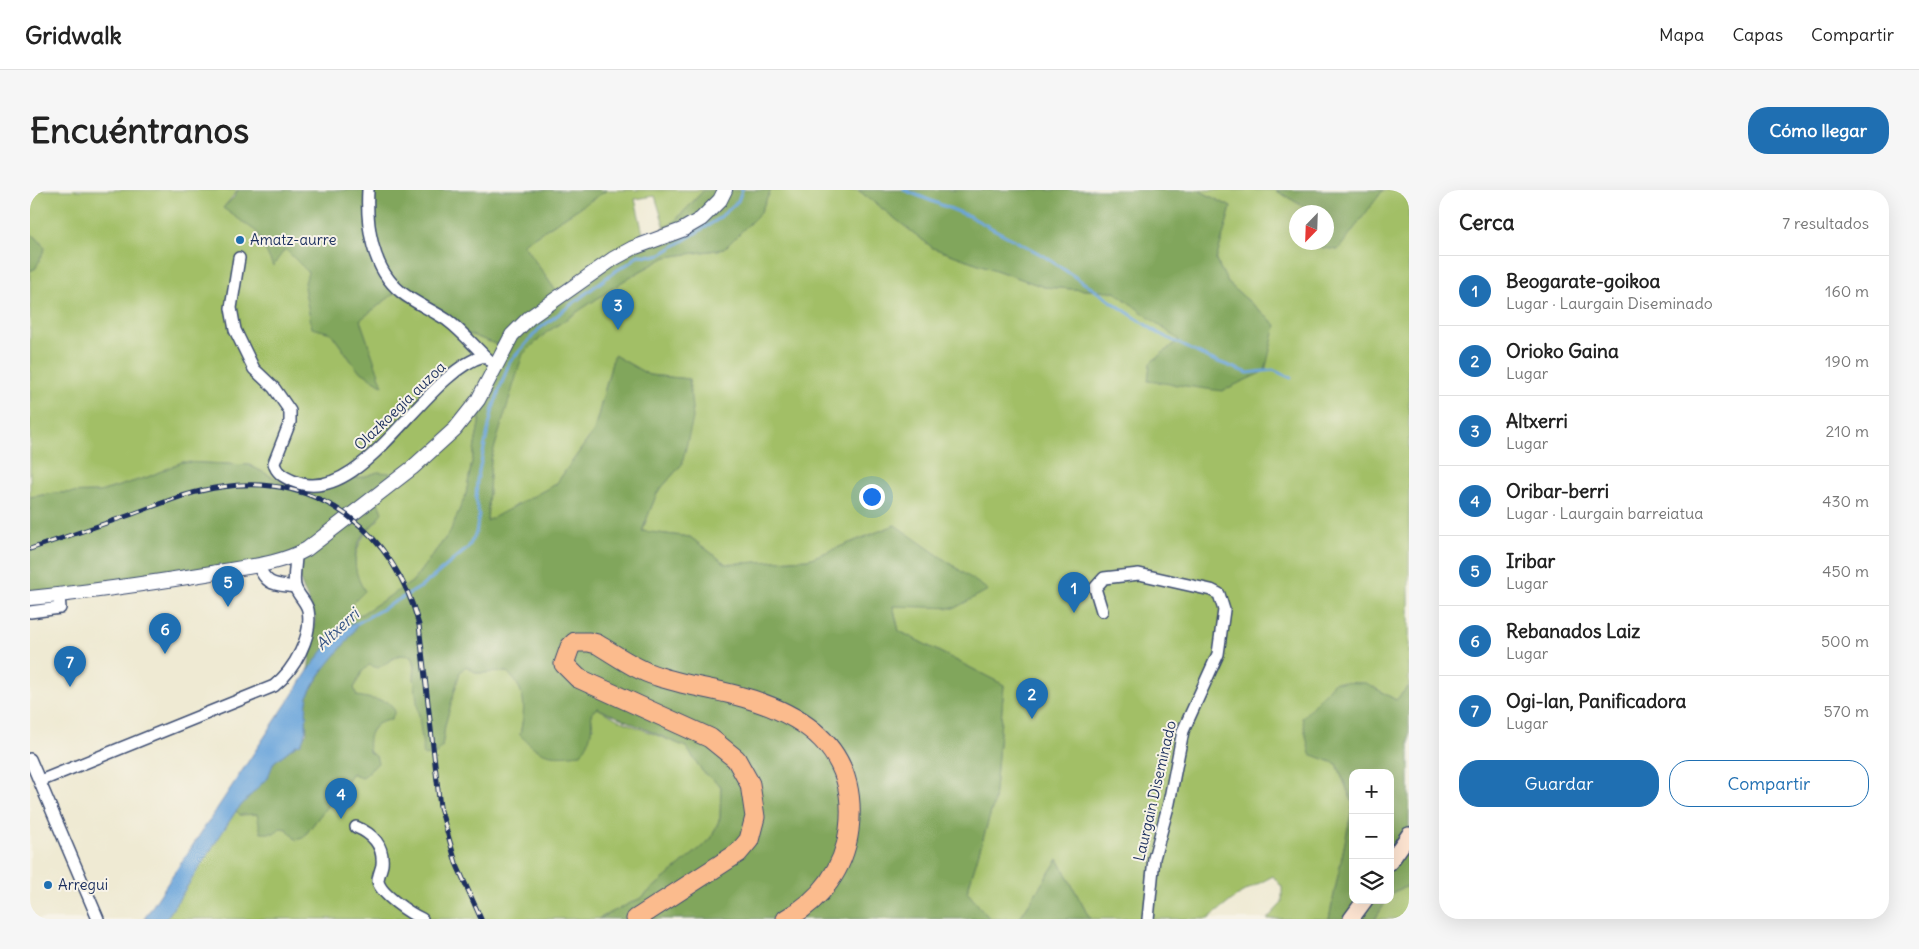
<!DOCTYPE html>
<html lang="es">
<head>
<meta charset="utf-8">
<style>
  body { margin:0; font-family:Delius,sans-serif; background:#f6f6f6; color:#222 }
  .controls { position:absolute; right:15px; bottom:15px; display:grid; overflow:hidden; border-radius:10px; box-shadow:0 5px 20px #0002 }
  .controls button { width:45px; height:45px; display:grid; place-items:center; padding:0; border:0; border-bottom:1px solid #e0e0e0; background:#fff; color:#222; font:25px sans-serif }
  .compass { position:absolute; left:1259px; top:15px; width:45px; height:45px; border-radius:50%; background:#fff; box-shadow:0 5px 20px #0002; rotate:203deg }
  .you { position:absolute; left:841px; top:306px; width:18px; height:18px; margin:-12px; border:4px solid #fff; border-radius:50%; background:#1a73e8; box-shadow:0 0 0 8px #1a73e833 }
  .badge { display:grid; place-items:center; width:32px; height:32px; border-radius:50%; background:#1f6fb2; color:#fff; font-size:16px; font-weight:700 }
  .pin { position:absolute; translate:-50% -41px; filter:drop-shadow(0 1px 2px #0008) }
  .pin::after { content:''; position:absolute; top:26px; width:18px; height:15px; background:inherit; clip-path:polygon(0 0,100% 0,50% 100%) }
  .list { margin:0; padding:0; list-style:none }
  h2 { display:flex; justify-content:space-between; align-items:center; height:65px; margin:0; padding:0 20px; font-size:21px }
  h2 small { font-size:16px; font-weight:400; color:#767676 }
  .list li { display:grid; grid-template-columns:32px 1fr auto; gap:15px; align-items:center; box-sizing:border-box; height:70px; padding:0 20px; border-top:1px solid #e0e0e0 }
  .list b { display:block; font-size:19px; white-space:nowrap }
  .list p { margin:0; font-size:16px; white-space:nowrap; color:#767676 }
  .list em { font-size:16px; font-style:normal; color:#767676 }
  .actions { display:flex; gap:10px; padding:15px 20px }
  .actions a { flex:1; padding:11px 0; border:1px solid #1f6fb2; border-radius:20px; text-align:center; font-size:18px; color:#1f6fb2 }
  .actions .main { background:#1f6fb2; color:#fff }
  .icon { flex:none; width:28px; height:28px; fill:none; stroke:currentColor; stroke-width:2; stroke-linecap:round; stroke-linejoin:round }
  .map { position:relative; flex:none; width:1379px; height:729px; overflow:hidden; border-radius:20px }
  header { display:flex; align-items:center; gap:30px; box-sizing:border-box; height:70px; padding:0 25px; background:#fff; border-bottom:1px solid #e0e0e0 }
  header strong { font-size:24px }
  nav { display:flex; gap:28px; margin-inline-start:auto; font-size:18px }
  .intro { display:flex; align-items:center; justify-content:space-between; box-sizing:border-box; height:120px; padding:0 30px }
  h1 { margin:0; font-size:35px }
  .button { padding:12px 22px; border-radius:20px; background:#1f6fb2; color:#fff; font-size:18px; font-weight:700 }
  main { display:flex; gap:30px; padding:0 30px }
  aside { flex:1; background:#fff; border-radius:20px; box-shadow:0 5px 20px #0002 }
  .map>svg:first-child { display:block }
  .green { fill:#a2bf66; stroke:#5e7762 }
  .forest { fill:#81a65b; stroke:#4e6a5c }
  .water { fill:#6ba5db; stroke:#436a9c }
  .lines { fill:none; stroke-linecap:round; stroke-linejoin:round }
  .stream { stroke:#6ba5db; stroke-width:3 }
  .minor-casing { stroke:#3b4b70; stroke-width:14 }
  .tertiary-casing { stroke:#3b4b70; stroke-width:16 }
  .secondary-casing { stroke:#3b4b70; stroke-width:18 }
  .trunk-casing { stroke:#3b4b70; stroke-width:21 }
  .minor { stroke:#fff; stroke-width:11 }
  .tertiary { stroke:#fff; stroke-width:14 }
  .secondary { stroke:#fde4d1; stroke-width:15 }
  .trunk { stroke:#fbbb8d; stroke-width:19 }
  .rail-casing { stroke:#1b2f5e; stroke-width:5 }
  .rail { stroke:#f7f3e8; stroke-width:3; stroke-dasharray:9; stroke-linecap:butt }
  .poi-dot { fill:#1f6fb2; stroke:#f7f3e8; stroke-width:2 }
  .labels { text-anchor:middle; stroke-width:4; stroke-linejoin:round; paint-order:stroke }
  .poi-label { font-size:15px; fill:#1b2f5e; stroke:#f7f3e8; text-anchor:start }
  .street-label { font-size:15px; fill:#1b2f5e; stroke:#f7f3e8 }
  .water-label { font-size:16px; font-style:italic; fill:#335284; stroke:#f7f3e8 }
</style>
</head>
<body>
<header>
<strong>Gridwalk</strong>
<nav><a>Mapa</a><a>Capas</a><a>Compartir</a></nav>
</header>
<div class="intro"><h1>Encuéntranos</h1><a class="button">Cómo llegar</a></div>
<main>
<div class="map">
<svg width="1379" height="729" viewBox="0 0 1379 729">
  <rect width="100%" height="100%" fill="#f7f3e8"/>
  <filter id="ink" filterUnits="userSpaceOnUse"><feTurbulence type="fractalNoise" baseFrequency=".02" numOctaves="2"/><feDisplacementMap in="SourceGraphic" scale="10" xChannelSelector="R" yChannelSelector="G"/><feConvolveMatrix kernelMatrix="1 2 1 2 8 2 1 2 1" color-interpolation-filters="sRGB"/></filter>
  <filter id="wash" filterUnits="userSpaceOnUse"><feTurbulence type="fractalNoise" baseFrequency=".0096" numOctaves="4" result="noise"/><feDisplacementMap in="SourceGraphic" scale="20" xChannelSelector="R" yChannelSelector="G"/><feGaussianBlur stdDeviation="1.12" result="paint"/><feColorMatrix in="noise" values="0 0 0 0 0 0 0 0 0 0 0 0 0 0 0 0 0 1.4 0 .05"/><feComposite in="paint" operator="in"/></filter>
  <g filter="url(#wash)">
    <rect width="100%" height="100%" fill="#efead3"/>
    <g class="green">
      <path d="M0 0H208L193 18 255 58 295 0 301 143 327 179 352 195 330 130 366 102 418 136 468 155 453 212 436 304 420 342 382 392 330 425 320 416 334 401C317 376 326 349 348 330V282L333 287 307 290 252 292 219 275 152 272 118 287 70 302 25 303 0 307V81L6 78 7 48 0 43Z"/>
      <path d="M577 0H674L644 32 635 38 625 6 605 9 614 48 526 101 493 54Z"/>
      <path d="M741 0H828L903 58 1014 97 1085 102 1150 150 1120 173 1246 135 1198 93 1186 70 1201 17 1168 0H1245L1273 16V22H1266V52L1307 60 1353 0H1379V496L1366 510 1336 493 1307 574 1323 614 1299 729H1237L1252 713V697L1243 686 1211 703 1178 729H1060L1028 669 989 729H960L937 702 964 612 974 495 869 441 863 415 925 418 865 335 779 369 696 374 660 347 612 341 627 303 652 274 659 189 619 185 584 165 564 241 526 294 457 332 461 269 492 164 517 142 598 88 636 67 694 59 730 23Z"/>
      <path d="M369 465 382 466C388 480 383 496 388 510 394 526 404 542 412 557L415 535 430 481 436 476 447 483 477 482C498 502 495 518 490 545L563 538 561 523 567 518 589 530 656 557 673 582 691 596 690 628 681 649 611 708 568 729H136L206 621 210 625 227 624 231 633 258 639 262 645 273 648 322 583 332 588 348 573C333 556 334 546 351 531L326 506 324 498C328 491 331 478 339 474 351 469 359 474 369 465Z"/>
      <path d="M1379 693V729H1345L1357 710H1360L1363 702 1378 696Z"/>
    </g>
    <g class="forest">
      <path d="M208 0H577L493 54 526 101 644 32 674 0H741L730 23 694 59 636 67 598 88 517 142 493 164 461 269 457 331 526 294 564 241 584 165 619 185 659 189 663 228 652 274 627 303 612 341 660 347 696 374 779 369 865 335 958 400 925 418 863 416 869 441 974 495 964 612 937 702 960 729H568L611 708 681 649 690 628 691 596 673 582 656 557 567 518 561 523C563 539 561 551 551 564 520 567 513 568 490 545 495 518 498 502 477 482L447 483 436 476 430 482 415 535 412 557 407 564 394 566 384 488 385 474 382 466 369 465 348 478 339 475 332 482 324 498 327 506 358 512 365 521 361 530C342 532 337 544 339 562L346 566 348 573 332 588 322 583 273 648 266 650 257 639 250 638 245 643H231L227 624 210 625 206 621 237 587 244 572 266 555 277 543 275 514 280 501 298 472 312 457 329 432 306 446 278 481 285 427 271 393 269 381 262 376 250 375 0 412V307L25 303 70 302 118 287 152 272 219 275 252 292 307 290 333 287 348 282 360 283 361 288 347 310 352 322C347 332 338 338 332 347 321 364 324 385 335 401L320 416 330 425 382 392 420 342 436 304 453 212 468 155 418 136 366 102 330 130 353 196 327 179 301 143 282 138 274 97 278 82 255 59 243 76 227 42 193 18 204 7Z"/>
      <path d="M828 0H1168L1201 17 1186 70 1198 93 1246 135 1235 181 1192 201 1118 191 1120 173 1149 150 1085 102 1014 97 903 58Z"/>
      <path d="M1245 0H1353L1308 60 1272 55V53L1296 52V22H1273V16Z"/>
      <path d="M0 43 7 48 15 58 6 78 0 81Z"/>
      <path d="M1304 492 1336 493 1366 510 1379 496V693L1378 696 1363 702 1360 706V583H1323V710H1357L1345 729H1299L1323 614 1307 574 1280 564 1272 528Z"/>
      <path d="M1028 669 1060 729H989Z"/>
    </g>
    <path class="water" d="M329 432C316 457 293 475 280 501 272 520 281 535 271 554L266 555 244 572 238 587 206 621 136 729H114L278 481C292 463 306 437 329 432Z"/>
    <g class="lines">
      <g class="stream">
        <path d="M874 0 939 26 1014 66 1128 143 1178 168 1218 183 1243 180 1261 188"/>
        <path d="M326 434 391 397 438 358 446 343 449 325 446 310 447 290 463 218 479 173 509 139 584 82 601 72 608 65 628 66 687 30 708 11 712 0"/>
      </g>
    </g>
  </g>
  <g filter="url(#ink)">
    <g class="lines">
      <defs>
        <g id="minor">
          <path d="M338 0C336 35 342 79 371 102 385 113 402 120 417 130 432 141 445 157 459 170"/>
          <path d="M209 68 201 118 205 140 224 179 244 198 260 221V232L244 273C246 283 254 287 263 291 332 321 393 182 454 166"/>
          <path d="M228 375C237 396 244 394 265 397"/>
          <path d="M1072 421 1065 398 1074 388 1109 384 1181 400 1189 404 1194 420 1188 464 1153 541 1139 613 1124 668 1118 729"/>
          <path d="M0 422 30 418 29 405"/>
          <path d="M0 569 68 729"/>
          <path d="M10 591 244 496C264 480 283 447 278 420 276 411 267 405 265 396 263 388 266 374 266 365"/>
          <path d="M326 637C343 644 354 656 352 675 351 680 348 686 348 691 350 704 381 724 392 729"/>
        </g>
        <path id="tertiary" d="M0 408C61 402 121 393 182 383 213 377 249 375 277 359L382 278 425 239 448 210 482 145 499 128 583 69 603 58 652 40 671 29 690 10 695 0"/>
        <g id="secondary">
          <path d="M1360 672 1379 645"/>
          <path d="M1321 729 1335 710"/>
        </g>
        <path id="trunk" d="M606 729 708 663 719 650 725 627 720 594 706 569 680 548 548 488 534 474 540 457 545 452H559L567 454C586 465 606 480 627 486 653 495 679 498 705 505 775 523 829 560 819 640 814 679 791 710 756 729"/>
      </defs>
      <use href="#minor" class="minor-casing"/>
      <use href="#tertiary" class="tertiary-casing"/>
      <use href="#secondary" class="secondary-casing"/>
      <use href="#trunk" class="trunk-casing"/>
      <use href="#minor" class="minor"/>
      <use href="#tertiary" class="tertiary"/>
      <use href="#secondary" class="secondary"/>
      <use href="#trunk" class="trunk"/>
      <defs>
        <path id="rail" d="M0 359C32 348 65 337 97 326 128 315 159 301 192 297 289 282 365 343 389 435L410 617 426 673 451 729"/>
      </defs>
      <use href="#rail" class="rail-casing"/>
      <use href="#rail" class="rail"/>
    </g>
  </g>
  <g class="poi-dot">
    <circle cx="210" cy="50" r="5"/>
    <circle cx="18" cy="695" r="5"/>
  </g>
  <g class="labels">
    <g class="poi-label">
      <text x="220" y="55">Amatz-aurre</text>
      <text x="28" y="700">Arregui</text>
    </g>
    <g class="street-label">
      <text transform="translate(370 216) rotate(-44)" y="5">Olazkoegia auzoa</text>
      <text transform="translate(1125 601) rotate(-77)" y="5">Laurgain Diseminado</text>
    </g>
    <g class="water-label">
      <text transform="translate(307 439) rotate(-43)" y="6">Altxerri</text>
    </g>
  </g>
</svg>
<div class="controls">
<button>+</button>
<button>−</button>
<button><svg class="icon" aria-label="layers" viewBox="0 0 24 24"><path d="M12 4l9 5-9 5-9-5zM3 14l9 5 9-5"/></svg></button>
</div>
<svg class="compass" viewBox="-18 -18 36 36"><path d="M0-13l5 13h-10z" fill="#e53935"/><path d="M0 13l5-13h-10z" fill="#767676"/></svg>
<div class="you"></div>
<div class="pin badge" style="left:1044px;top:423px">1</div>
<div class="pin badge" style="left:1002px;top:529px">2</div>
<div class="pin badge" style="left:588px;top:140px">3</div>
<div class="pin badge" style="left:311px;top:629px">4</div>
<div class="pin badge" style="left:198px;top:417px">5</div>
<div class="pin badge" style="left:135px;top:464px">6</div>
<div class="pin badge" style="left:40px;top:497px">7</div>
</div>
<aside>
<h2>Cerca<small>7 resultados</small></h2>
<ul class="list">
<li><span class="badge">1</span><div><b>Beogarate-goikoa</b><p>Lugar · Laurgain Diseminado</p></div><em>160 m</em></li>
<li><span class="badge">2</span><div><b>Orioko Gaina</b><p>Lugar</p></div><em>190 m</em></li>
<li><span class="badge">3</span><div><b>Altxerri</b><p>Lugar</p></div><em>210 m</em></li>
<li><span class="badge">4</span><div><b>Oribar-berri</b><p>Lugar · Laurgain barreiatua</p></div><em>430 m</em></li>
<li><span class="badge">5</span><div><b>Iribar</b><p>Lugar</p></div><em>450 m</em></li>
<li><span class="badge">6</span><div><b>Rebanados Laiz</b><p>Lugar</p></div><em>500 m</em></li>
<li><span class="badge">7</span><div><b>Ogi-lan, Panificadora</b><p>Lugar</p></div><em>570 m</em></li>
</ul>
<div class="actions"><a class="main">Guardar</a><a>Compartir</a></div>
</aside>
</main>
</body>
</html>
